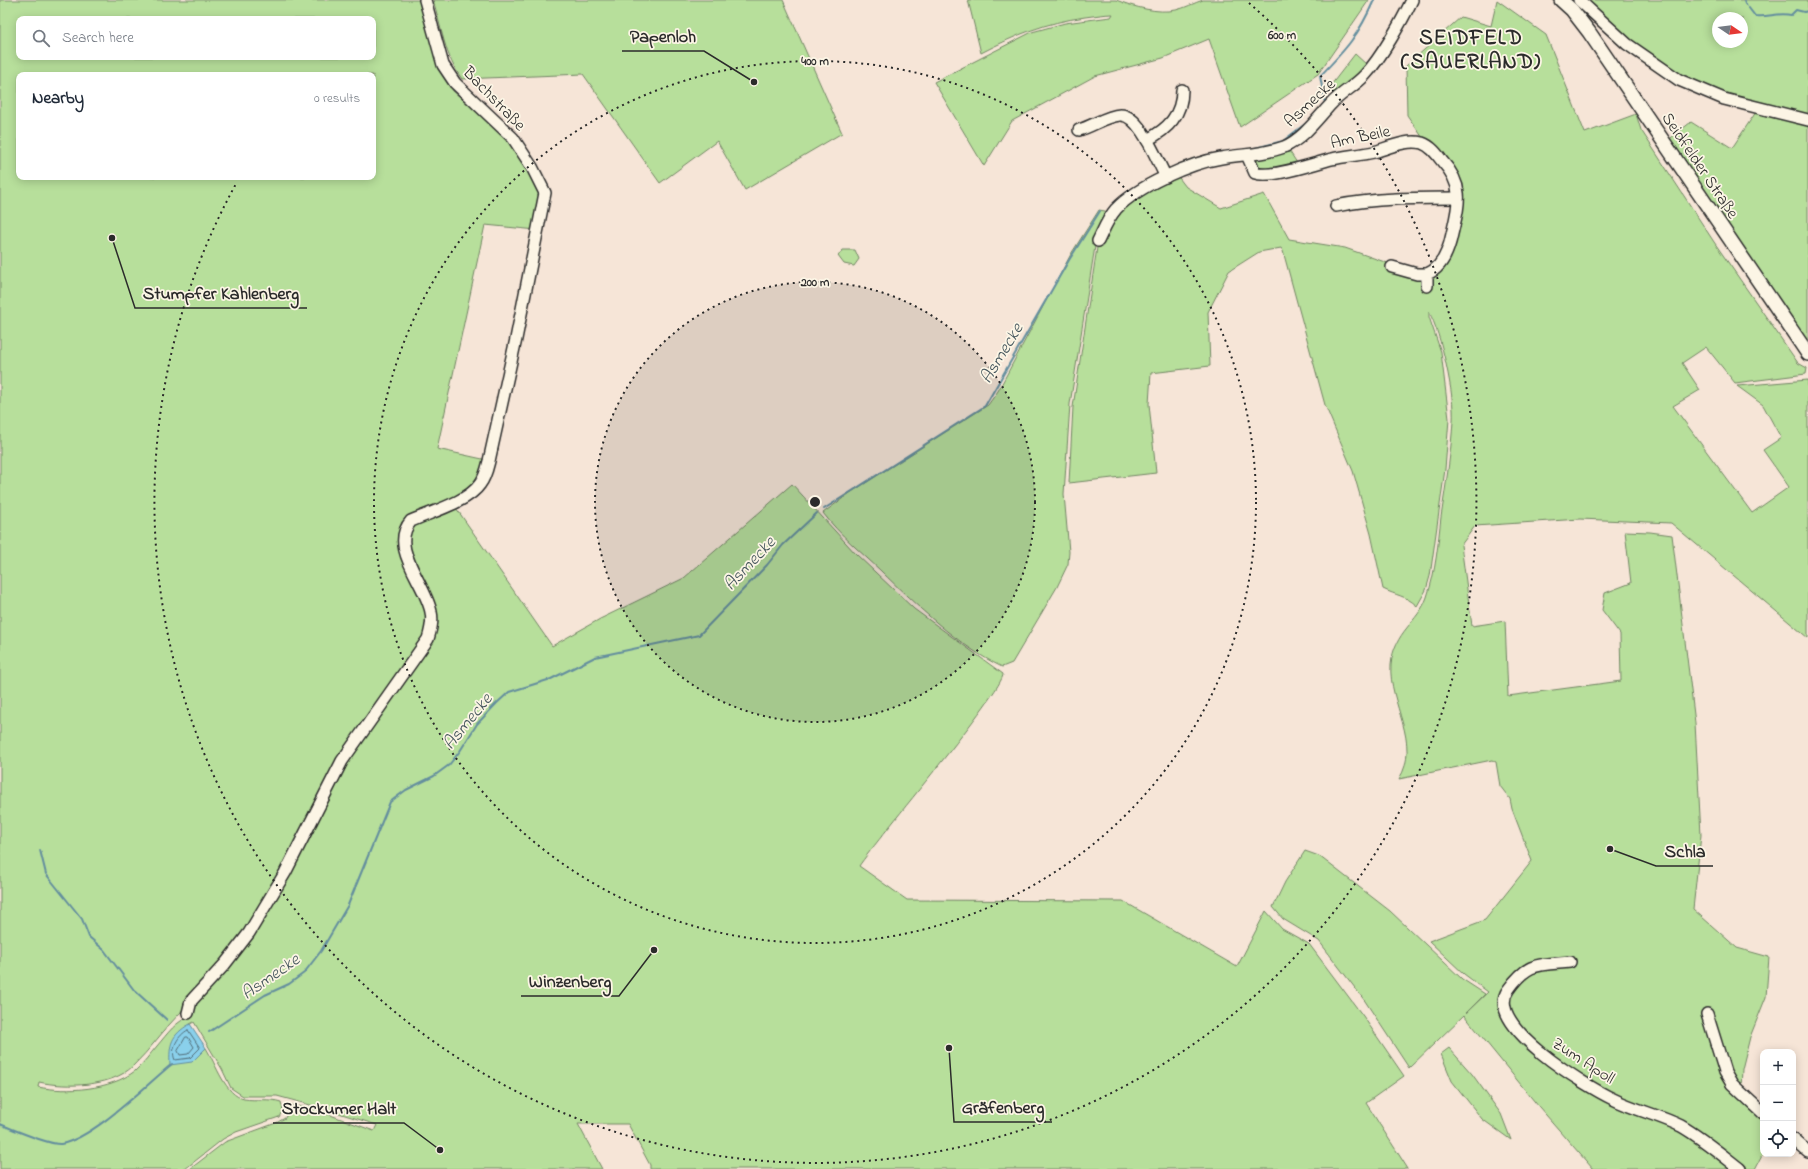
<!DOCTYPE html>
<html lang="en">
<head>
<meta charset="utf-8">
<style>
  body { margin:0; font-family:"Indie Flower",sans-serif; background:#f2f2f3; color:#1f2937 }
  .controls { position:absolute; right:12px; bottom:12px; display:grid; overflow:hidden; border-radius:8px; box-shadow:0 2px 10px #0003 }
  .controls button { width:36px; height:36px; display:grid; place-items:center; padding:0; border:0; border-bottom:1px solid #e0e1e3; background:#fff; color:#1f2937; font:20px sans-serif }
  .compass { position:absolute; left:1712px; top:12px; width:36px; height:36px; border-radius:50%; background:#fff; box-shadow:0 2px 10px #0003; rotate:103deg }
  .list { margin:0; padding:0; list-style:none }
  h2 { display:flex; justify-content:space-between; align-items:center; height:52px; margin:0; padding:0 16px; font-size:17px }
  h2 small { font-size:13px; font-weight:400; color:#747a83 }
  .icon { flex:none; width:22px; height:22px; fill:none; stroke:currentColor; stroke-width:2; stroke-linecap:round; stroke-linejoin:round }
  .map { position:relative; flex:none; width:1808px; height:1169px; overflow:hidden }
  .search { position:absolute; background:#fff; box-shadow:0 2px 10px #0003; left:16px; top:16px; width:360px; height:44px; display:flex; align-items:center; gap:10px; box-sizing:border-box; padding:0 14px; border-radius:8px; color:#747a83; font-size:15px }
  .panel { position:absolute; background:#fff; box-shadow:0 2px 10px #0003; left:16px; top:72px; width:360px; height:108px; border-radius:8px }
  .map>svg:first-child { display:block }
  .green { fill:#b7df9b; stroke:#718563; fill-rule:evenodd }
  .water { fill:#8ad0eb; stroke:#648e9e }
  .lines { fill:none; stroke-linecap:round; stroke-linejoin:round }
  .shore { stroke:#516d78; stroke-width:1 }
  .stream { stroke:#648e9e; stroke-width:2 }
  .minor-casing { stroke:#2b2b2b; stroke-width:14 }
  .major-casing { stroke:#2b2b2b; stroke-width:16 }
  .minor { stroke:#fcf5e5; stroke-width:11 }
  .major { stroke:#fcf5e5; stroke-width:13 }
  .ring { fill:none; stroke:#2b2b2b; stroke-width:2; stroke-dasharray:2 4 }
  .labels { text-anchor:middle; stroke-width:3.5; stroke-linejoin:round; paint-order:stroke }
  .street-label { font-size:17px; fill:#2b2b2b; stroke:#fcf5e5 }
  .water-label { font-size:18px; font-style:italic; fill:#43545b; stroke:#fcf5e5 }
  .district-label { font-size:21px; font-weight:bold; letter-spacing:1px; fill:#2b2b2b; stroke:#fcf5e5 }
  .centre { fill:#2b2b2b; stroke:#fcf5e5; stroke-width:2 }
  .ring-label { font-size:12px; text-anchor:middle; font-weight:bold; fill:#2b2b2b; stroke:#fcf5e5; stroke-width:3.5; stroke-linejoin:round; paint-order:stroke }
  .leader { fill:none; stroke:#2b2b2b; stroke-width:1.5 }
  .callout-dot { fill:#2b2b2b; stroke:#fcf5e5; stroke-width:1.5 }
  .callout-label { font-size:18px; text-anchor:middle; font-weight:bold; fill:#2b2b2b; stroke:#fcf5e5; stroke-width:3.5; stroke-linejoin:round; paint-order:stroke }
</style>
</head>
<body>
<div class="map">
<svg width="1808" height="1169" viewBox="0 0 1808 1169">
  <rect width="100%" height="100%" fill="#f6e5d7"/>
  <filter id="ink" filterUnits="userSpaceOnUse"><feTurbulence type="fractalNoise" baseFrequency=".025" numOctaves="2"/><feDisplacementMap in="SourceGraphic" scale="8" xChannelSelector="R" yChannelSelector="G"/><feConvolveMatrix kernelMatrix="1 2 1 2 8 2 1 2 1" color-interpolation-filters="sRGB"/></filter>
  <g filter="url(#ink)">
    <g class="green">
      <path d="M0 0H419L439 70 453 91 511 141 519 152 539 192 537 230 485 225 437 449 487 460 482 477 454 505 552 646 600 619 684 578 792 484 856 554 914 609 1003 674C1004 690 877 839 859 866L907 900 1123 901 1237 967 1266 911 1282 929 1309 944 1363 1016 1404 1076 1366 1103 1408 1169H650V1165L628 1124H578L602 1169H190L225 1142 276 1123 285 1118 292 1105 314 1109 374 1131 377 1125 329 1110 277 1096H243L231 1088 222 1069 194 1022 190 1024 192 1062 206 1048C216 1064 225 1095 244 1099 256 1101 269 1098 281 1102L283 1110 279 1117 236 1132 223 1139 185 1169H0ZM19 19H373V57H19ZM19 75H373V177H19ZM259 912 190 1009 191 1016C176 1021 168 1033 157 1046 150 1054 143 1064 135 1071 110 1090 67 1093 38 1087L39 1082C66 1088 112 1087 133 1066 150 1050 163 1030 180 1013Z"/>
      <path d="M433 0H783L842 133 745 190 717 141 660 183 583 74 462 79C445 58 441 25 433 0Z"/>
      <path d="M968 0H1116C1134 7 1158 14 1176 10 1185 8 1194 3 1203 0H1369L1318 74 1240 127 1209 39 1163 58 1095 76 1012 121 984 166 934 82 1032 32 1065 23 1111 17 1113 14C1104 14 1094 16 1085 17 1044 23 1018 34 981 53Z"/>
      <path d="M1497 0 1546 35 1585 133 1636 114 1641 130 1714 242 1798 363 1807 368 1806 374 1735 383 1706 347 1682 363 1700 390 1673 406 1752 513 1789 487 1763 450 1781 438 1763 405 1737 386 1808 380V638L1671 523 1580 519 1475 526 1461 545 1472 626 1505 621 1508 696 1621 681 1620 634 1602 610 1605 593 1631 583 1625 531 1650 532 1672 535 1695 723 1701 835 1693 909 1737 948 1769 957 1766 997 1750 1037 1742 1069 1741 1089 1763 1117V1154L1755 1169H1593L1539 1107 1464 1015 1409 1068 1365 1001 1319 941 1283 919 1273 907 1285 882 1305 851 1319 856 1390 911 1462 979 1485 994 1466 1013 1488 992 1464 974 1429 941 1485 920 1532 861 1512 809 1510 799 1500 786 1496 762 1492 760 1399 779C1422 743 1388 703 1391 665 1394 631 1418 623 1427 597 1436 571 1438 543 1441 517 1446 485 1451 453 1453 421 1455 396 1441 333 1429 312V317L1441 352 1449 419 1445 469 1430 576 1426 590 1417 606C1405 595 1397 596 1383 589L1371 534 1353 471 1325 405 1283 251 1281 248 1259 252 1229 271 1208 312 1210 366 1151 373 1149 404 1156 473 1069 483 1073 407 1098 241 1116 212 1176 174 1186 187 1221 208 1264 194 1289 239 1345 248 1419 274 1421 281 1427 279 1441 267 1461 193 1407 115 1406 66 1461 17 1491 26Z"/>
      <path d="M1581 0H1808V345L1667 141 1691 122 1732 148 1758 109 1704 89 1634 47ZM1718 18H1742V42H1718Z"/>
      <path d="M1355 54 1367 65 1346 90 1333 97 1331 85Z"/>
      <path d="M1288 149 1297 163 1274 169 1258 171 1253 160Z"/>
      <path d="M1099 210 1105 211 1111 215 1096 240 1070 404 1064 494 1069 552 1068 564 1057 587 1012 663 1002 667C957 645 917 606 881 571 861 552 840 535 823 513L850 493 988 405 998 391 1071 254Z"/>
      <path d="M843 250H855L859 259 854 266 844 264 838 256Z"/>
      <path d="M1449 1048 1472 1074 1501 1114 1511 1140 1482 1119 1452 1081 1441 1054Z"/>
    </g>
    <path class="water" d="M190 1024 206 1048 192 1062 170 1065C169 1044 171 1035 190 1024Z"/>
    <g class="lines">
      <g class="shore">
        <path d="M188 1030 200 1048 190 1058 175 1060C170 1049 178 1035 188 1030Z"/>
        <path d="M186 1037H188L194 1047 188 1054 180 1055 178 1051Z"/>
      </g>
      <g class="stream">
        <path d="M1744 0 1745 3 1755 16C1768 18 1777 12 1791 15L1796 10 1804 12 1808 11"/>
        <path d="M1325 103 1320 76C1346 49 1359 35 1374 0"/>
        <path d="M1255 148 1283 141 1309 121"/>
        <path d="M1134 188 1155 176"/>
        <path d="M1125 194 1131 190"/>
        <path d="M824 509 985 406 1069 260 1100 211"/>
        <path d="M40 850 46 874 82 919 89 937 104 950 134 990 167 1020"/>
        <path d="M209 1032 265 995 289 984 304 973 321 951 348 905 390 802 406 790 434 776 449 765 460 751 477 724 497 703 509 692 551 679 595 657 699 635 767 565 783 545 817 513"/>
        <path d="M0 1124C12 1129 49 1145 61 1144 94 1138 146 1085 172 1064"/>
      </g>
      <defs>
        <g id="minor">
          <path d="M1579 0 1627 44 1679 80 1724 99 1808 120"/>
          <path d="M1079 130C1093 126 1106 116 1120 115 1140 114 1157 161 1166 177"/>
          <path d="M1147 140C1168 129 1182 115 1182 90"/>
          <path d="M1247 155 1255 173C1270 179 1315 163 1332 159 1346 156 1360 155 1374 152 1388 148 1407 139 1422 143 1431 146 1437 154 1442 161 1465 186 1459 204 1452 234 1449 249 1442 268 1427 274V286"/>
          <path d="M1336 206C1374 198 1418 198 1458 198"/>
          <path d="M1098 241C1103 231 1108 218 1116 209 1138 186 1190 163 1221 158 1244 154 1262 155 1284 147 1303 139 1317 119 1331 104 1341 93 1355 86 1365 75 1381 58 1402 21 1412 0"/>
          <path d="M1392 267 1417 274H1427"/>
          <path d="M1570 962C1537 965 1528 962 1508 990 1483 1025 1588 1087 1613 1099 1635 1110 1659 1115 1681 1126 1702 1138 1721 1154 1740 1169"/>
          <path d="M188 1013 191 1001 225 964 249 933 285 873 342 761 428 639C431 629 433 621 431 612 426 584 388 547 411 521 431 512 468 502 480 484 485 478 487 469 489 461L516 339 545 193 532 167 513 138 455 83 443 65 425 0"/>
          <path d="M1707 1014 1725 1072 1732 1084 1763 1113"/>
          <path d="M1793 1139 1808 1152"/>
        </g>
        <path id="major" d="M1561 0 1572 10 1589 32 1808 354"/>
      </defs>
      <use href="#minor" class="minor-casing"/>
      <use href="#major" class="major-casing"/>
      <use href="#minor" class="minor"/>
      <use href="#major" class="major"/>
    </g>
  </g>
  <circle cx="815" cy="502" r="220" fill="#2b2b2b" fill-opacity=".12"/>
  <g class="ring">
    <circle cx="815" cy="502" r="220"/>
    <circle cx="815" cy="502" r="441"/>
    <path d="M1249 3A661 661 0 1 1 237 182"/>
  </g>
  <g class="labels">
    <g class="street-label">
      <text transform="translate(495 98) rotate(46)" y="6">Bachstraße</text>
      <text transform="translate(1309 102) rotate(-43)" y="6">Asmecke</text>
      <text transform="translate(1360 136) rotate(-12)" y="6">Am Beile</text>
      <text transform="translate(1701 165) rotate(56)" y="6">Seidfelder Straße</text>
      <text transform="translate(1584 1060) rotate(33)" y="6">Zum Apoll</text>
    </g>
    <g class="water-label">
      <text transform="translate(1001 353) rotate(-59)" y="6">Asmecke</text>
      <text transform="translate(749 563) rotate(-47)" y="6">Asmecke</text>
      <text transform="translate(467 721) rotate(-51)" y="6">Asmecke</text>
      <text transform="translate(270 976) rotate(-35)" y="6">Asmecke</text>
    </g>
    <g class="district-label">
      <text x="1471" y="44">SEIDFELD<tspan x="1471" dy="24">(SAUERLAND)</tspan></text>
    </g>
  </g>
  <circle cx="815" cy="502" r="6" class="centre"/>
  <g class="ring-label">
    <text x="1282" y="39">600 m</text>
    <text x="815" y="65">400 m</text>
    <text x="815" y="286">200 m</text>
  </g>
  <path class="leader" d="M754 82L704 51H622M112 238L135 308H307M1610 849L1656 866H1713M654 950L619 996H521M949 1048L954 1122H1052M440 1150L404 1123H273"/>
  <g class="callout-dot">
    <circle cx="754" cy="82" r="4"/>
    <circle cx="112" cy="238" r="4"/>
    <circle cx="1610" cy="849" r="4"/>
    <circle cx="654" cy="950" r="4"/>
    <circle cx="949" cy="1048" r="4"/>
    <circle cx="440" cy="1150" r="4"/>
  </g>
  <g class="callout-label">
    <text x="663" y="42">Papenloh</text>
    <text x="221" y="299">Stumpfer Kahlenberg</text>
    <text x="1685" y="857">Schla</text>
    <text x="570" y="987">Winzenberg</text>
    <text x="1003" y="1113">Gräfenberg</text>
    <text x="339" y="1114">Stockumer Halt</text>
  </g>
</svg>
<div class="controls">
<button>+</button>
<button>−</button>
<button><svg class="icon" aria-label="locate" viewBox="0 0 24 24"><circle cx="12" cy="12" r="6"/><path d="M12 2v4M12 18v4M2 12h4M18 12h4"/></svg></button>
</div>
<svg class="compass" viewBox="-18 -18 36 36"><path d="M0-13l5 13h-10z" fill="#e53935"/><path d="M0 13l5-13h-10z" fill="#747a83"/></svg>
<div class="search"><svg class="icon" aria-label="search" viewBox="0 0 24 24"><circle cx="10" cy="10" r="6"/><path d="M15 15l6 6"/></svg>Search here</div>
<section class="panel">
<h2>Nearby<small>0 results</small></h2>
<ul class="list">
</ul>
</section>
</div>
</body>
</html>
